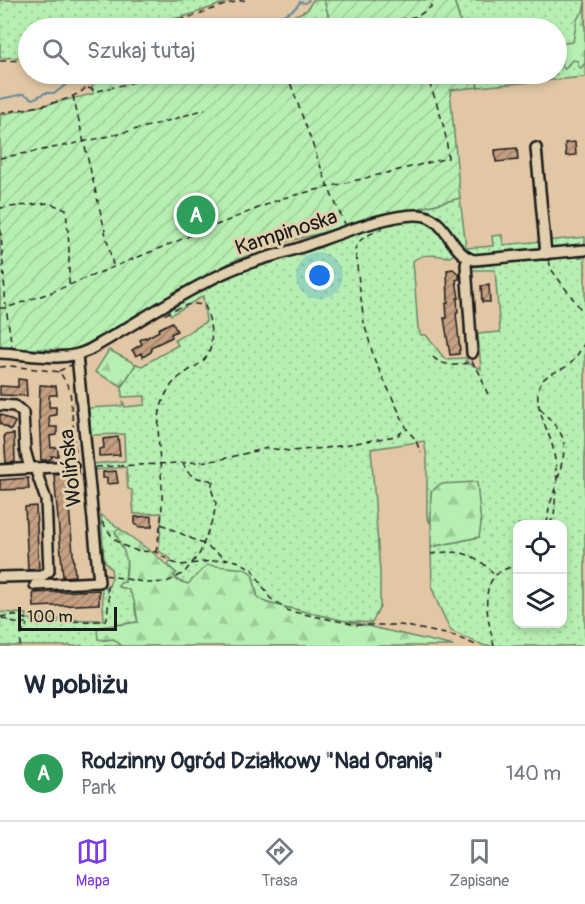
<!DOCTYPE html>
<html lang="pl">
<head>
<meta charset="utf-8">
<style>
  body { margin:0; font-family:Pangolin,sans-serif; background:#f6f6f7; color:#1f2937 }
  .controls { position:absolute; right:18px; bottom:18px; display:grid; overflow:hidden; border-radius:12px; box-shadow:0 3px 9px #0003 }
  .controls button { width:54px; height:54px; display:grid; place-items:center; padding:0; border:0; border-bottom:2px solid #e0e1e3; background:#fff; color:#1f2937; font:30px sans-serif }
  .scale { position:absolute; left:18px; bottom:15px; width:99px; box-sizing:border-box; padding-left:6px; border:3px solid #1c1c1c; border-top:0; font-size:16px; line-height:21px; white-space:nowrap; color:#1c1c1c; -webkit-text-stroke:4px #e2cfad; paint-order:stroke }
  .you { position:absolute; left:320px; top:276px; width:21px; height:21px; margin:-15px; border:4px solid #fff; border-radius:50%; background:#1a73e8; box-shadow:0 0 0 9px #1a73e833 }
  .badge { display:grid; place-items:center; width:39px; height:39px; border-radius:50%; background:#7c3aed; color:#fff; font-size:20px; font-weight:700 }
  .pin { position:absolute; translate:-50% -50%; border:3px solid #fff; box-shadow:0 2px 6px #0006 }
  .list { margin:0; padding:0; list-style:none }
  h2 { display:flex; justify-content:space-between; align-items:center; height:78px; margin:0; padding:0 24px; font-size:26px }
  h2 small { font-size:20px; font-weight:400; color:#747a83 }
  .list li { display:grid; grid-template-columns:39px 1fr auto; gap:18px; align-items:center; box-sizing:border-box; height:96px; padding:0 24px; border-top:2px solid #e0e1e3 }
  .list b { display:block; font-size:22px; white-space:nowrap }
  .list p { margin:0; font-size:20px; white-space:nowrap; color:#747a83 }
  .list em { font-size:20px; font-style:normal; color:#747a83 }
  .icon { flex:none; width:33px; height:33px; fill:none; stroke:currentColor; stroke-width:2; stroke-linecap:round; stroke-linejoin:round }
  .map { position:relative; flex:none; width:585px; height:646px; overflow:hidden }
  .search { position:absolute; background:#fff; box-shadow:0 3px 9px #0003; left:18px; right:18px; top:18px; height:66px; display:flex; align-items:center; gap:15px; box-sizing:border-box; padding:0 21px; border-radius:33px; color:#747a83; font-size:22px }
  .sheet { height:174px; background:#fff }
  nav { display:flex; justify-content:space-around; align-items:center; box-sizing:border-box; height:84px; border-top:2px solid #e0e1e3; background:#fff; font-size:16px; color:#747a83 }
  nav a { display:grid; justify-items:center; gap:3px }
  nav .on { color:#7c3aed }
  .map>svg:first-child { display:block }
  .grass { fill:url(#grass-dots); stroke:#6a8667; stroke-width:1.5; fill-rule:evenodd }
  .forest { fill:url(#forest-firs); stroke:#6a8667; stroke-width:1.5 }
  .garden { fill:url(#garden-furrows); stroke:#6a8667; stroke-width:1.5 }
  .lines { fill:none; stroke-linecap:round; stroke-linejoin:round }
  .stream { stroke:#658d9f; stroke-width:2 }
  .building { fill:url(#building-hatch); stroke:#1c1c1c; stroke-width:1.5 }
  .minor-casing { stroke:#1c1c1c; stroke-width:14 }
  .path { stroke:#1c1c1c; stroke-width:1.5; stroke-dasharray:6 4.5; stroke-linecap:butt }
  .minor { stroke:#e2cfad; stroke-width:9 }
  .labels { text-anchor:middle; stroke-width:6; stroke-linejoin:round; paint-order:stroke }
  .street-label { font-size:21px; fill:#1c1c1c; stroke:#e2cfad }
</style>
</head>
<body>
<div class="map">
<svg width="585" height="646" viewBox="0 0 585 646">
  <defs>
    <pattern id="grass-dots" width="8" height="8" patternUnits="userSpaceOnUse" patternTransform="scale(1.5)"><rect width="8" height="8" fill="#b7efb2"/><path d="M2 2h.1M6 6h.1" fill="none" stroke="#9dcc98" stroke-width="1.8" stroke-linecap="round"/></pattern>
    <pattern id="forest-firs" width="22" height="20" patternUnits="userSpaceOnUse" patternTransform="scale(1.5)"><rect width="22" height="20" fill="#b7efb2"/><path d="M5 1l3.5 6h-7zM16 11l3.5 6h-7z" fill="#9dcc98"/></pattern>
    <pattern id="garden-furrows" width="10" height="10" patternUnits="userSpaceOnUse" patternTransform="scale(1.5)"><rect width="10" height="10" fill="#b7efb2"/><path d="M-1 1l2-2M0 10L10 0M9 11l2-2" fill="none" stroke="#9dcc98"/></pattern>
    <pattern id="building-hatch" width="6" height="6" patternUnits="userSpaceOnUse" patternTransform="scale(1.5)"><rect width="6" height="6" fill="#c59f81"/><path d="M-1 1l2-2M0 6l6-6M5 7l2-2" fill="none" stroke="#9f8169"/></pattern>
  </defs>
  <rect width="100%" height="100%" fill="#e2c7a5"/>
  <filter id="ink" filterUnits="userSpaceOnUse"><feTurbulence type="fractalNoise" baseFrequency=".0167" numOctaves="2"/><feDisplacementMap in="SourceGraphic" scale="12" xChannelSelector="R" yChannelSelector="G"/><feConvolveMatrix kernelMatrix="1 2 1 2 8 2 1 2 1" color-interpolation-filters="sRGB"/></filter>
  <g filter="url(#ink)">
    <g class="grass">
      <path d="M0 0H233L186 16 163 21 143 28H28V57L0 58Z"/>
      <path d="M313 0H324L332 28H275L274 25 307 10Z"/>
      <path d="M454 0H585V77L478 87 475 74H556V28H462Z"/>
      <path d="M460 198 466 248 493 246 492 236 502 235 503 245 542 241 540 248 536 251 485 258 468 255 426 212 422 211 351 226Z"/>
      <path d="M417 219C434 223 449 237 454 254L450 257C438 256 423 252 413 261L418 328 421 335H426L445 359 465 358 469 353 471 355 465 361V364H470L481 369 478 334 500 332 495 270H472V267L585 254V646H485L451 631 439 606 432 588 431 547 479 537 431 492 430 523 427 517V458L424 441 371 449 380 573V607L372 623 344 621 267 603 258 598 252 574 188 584 178 581 174 576 176 573 168 566 171 559 159 551 162 513 134 514 132 490 128 489 126 467 95 470 94 464 125 461 124 434 91 435 89 408 122 406 123 402 125 407 145 405V396L122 397V386L136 364 142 366 178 345 175 340 206 322 203 296 171 315 168 309 231 275 344 236 405 220ZM518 524H562V624H518Z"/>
      <path d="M585 237V247C572 248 553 255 546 241Z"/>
      <path d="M101 515 120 529 116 532 127 556 125 582 136 600 135 610 138 622 101 627 104 640 113 639 123 644 122 646H0V612L27 614 26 619 104 620 101 577 107 592 112 577 111 569 104 560Z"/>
    </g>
    <g class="forest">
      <path d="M585 3V63L581 68 578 66V61L572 60 565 69 561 65V49L564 43 573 42 577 19 583 12Z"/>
      <path d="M109 350 136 364 122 386 95 372Z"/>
      <path d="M477 482 481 524 479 537 431 547V492L440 484Z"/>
      <path d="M120 529 153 553 176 573 174 576 178 581 188 584 207 565 245 569 252 574 258 598 267 603 454 646H122L114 639 104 640 98 639 97 630 101 627 138 622C135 609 136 600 128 589L118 587 120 583 125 582C130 553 124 556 115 531Z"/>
    </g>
    <g class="garden">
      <path d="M324 0H454L462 28H332Z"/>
      <path d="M97 74H475L478 87 450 90 460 198 273 245 229 263 125 325 74 350 0 348V115L93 94 91 77Z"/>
    </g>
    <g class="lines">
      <g class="stream">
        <path d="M232 28 243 23H266C276 15 293 15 300 2L305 3 309 0"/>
        <path d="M0 99 24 94 33 99 45 93H55L80 74"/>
      </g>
    </g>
    <g class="building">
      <path d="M575 142 576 155 566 156 565 143Z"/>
      <path d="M517 148 518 160 496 162 495 150Z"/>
      <path d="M453 269 459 274V279L456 280 459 298H457L458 313H456L460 350H459V354L450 355 444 318H447L446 303H448L447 270Z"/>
      <path d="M489 285 490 302H482L481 286Z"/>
      <path d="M172 322 177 331 171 334 172 337 151 347V352L143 357 141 353 136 356 132 350 142 344 140 340 145 337 146 338 159 331 158 329Z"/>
      <path d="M18 379 26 380 27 396 0 395V386L18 387Z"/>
      <path d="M40 385 56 386 57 395H50L49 397V407H56V415L49 416 50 427H57V435L50 436 51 448 58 447V456H51L52 458 48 460H41L39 413Z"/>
      <path d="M0 414 15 422 11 430 0 424Z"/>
      <path d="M14 434 15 462 6 463 4 435Z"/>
      <path d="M118 437 120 455 99 456V449L104 448 103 439Z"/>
      <path d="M116 471 118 483 107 484V478H103V472Z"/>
      <path d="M66 473 75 576 63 577 54 474Z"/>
      <path d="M28 478 29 489 0 490V480Z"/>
      <path d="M36 506 39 569 28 570 25 507Z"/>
      <path d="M152 516V527H138V525H135V517Z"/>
      <path d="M99 590V604L34 607 33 593Z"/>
    </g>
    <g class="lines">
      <defs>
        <g id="minor">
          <path d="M536 148 546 254"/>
          <path d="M468 258 466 265 472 353"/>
          <path d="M0 353C29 354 62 363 89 350 134 325 177 295 224 273 248 261 276 256 302 247 329 238 398 209 425 216 448 222 451 254 474 260L585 250"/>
          <path d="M0 405 15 406 23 413 25 450 30 468"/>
          <path d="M0 470 73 466"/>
          <path d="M0 577 42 576 49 571 46 500 35 468"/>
          <path d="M35 585 99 582 77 355"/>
        </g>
      </defs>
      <use href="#minor" class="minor-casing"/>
      <g class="path">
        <path d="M415 17 417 28"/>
        <path d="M149 28C162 23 173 22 186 18 206 13 224 3 245 0"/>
        <path d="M358 28 418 16 431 7V0"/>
        <path d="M0 61 28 60"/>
        <path d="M287 74 328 187 345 224"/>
        <path d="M88 88 98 91 166 74"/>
        <path d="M73 96 113 265"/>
        <path d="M0 113C20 109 80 103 89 83L86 74"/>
        <path d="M0 158C70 145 138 132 205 109"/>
        <path d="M0 208 48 203 66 209 69 245V285"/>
        <path d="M0 219 6 308 12 347"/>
        <path d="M383 228C372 235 359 235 355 250L364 323 375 361 407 429 415 439 421 453"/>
        <path d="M549 260 551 269 585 315"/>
        <path d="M0 308H6L52 292 283 198 448 158C447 128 436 101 426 74"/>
        <path d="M433 357C442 366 460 368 471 360"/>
        <path d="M471 361 479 372 488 395"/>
        <path d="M0 367 10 366 60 372 70 390 76 460"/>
        <path d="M59 371 71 365"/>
        <path d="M540 408C567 440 569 437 558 478"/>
        <path d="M183 462C186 476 197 479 210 480L212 483"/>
        <path d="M96 467 198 462 218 460 268 448 290 451 327 448 396 436 407 429"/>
        <path d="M78 470 81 480"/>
        <path d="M557 481C556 469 555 456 552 444 547 427 528 395 544 379 552 371 565 370 572 362 577 357 580 349 585 343"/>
        <path d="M102 522 114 539 122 545 137 551 156 552 171 562 181 565 228 559 240 562 253 570 270 598 289 611 357 625H401L455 636 478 646"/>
        <path d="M161 524 203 544 227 559"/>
        <path d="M547 524 549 508 557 482"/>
        <path d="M549 524 554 517 556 490"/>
        <path d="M156 552C160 530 163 509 162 487 161 467 155 427 161 408 162 402 166 393 170 387 186 364 215 369 211 333 210 323 209 315 205 306 190 300 176 309 164 315"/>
        <path d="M431 554C458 549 477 553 494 575"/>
        <path d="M105 575 148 583 167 582 184 573 200 553 214 515 216 503 211 488 214 478"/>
        <path d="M1 617 13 615 36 622 105 621 107 618 109 599 107 582"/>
        <path d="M2 618 14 623H27"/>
        <path d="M20 646V638L27 624"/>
        <path d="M494 646C488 617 473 571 518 566"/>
      </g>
      <use href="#minor" class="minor"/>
    </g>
  </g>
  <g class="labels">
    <g class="street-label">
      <text transform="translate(286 232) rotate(-18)" y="7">Kampinoska</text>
      <text transform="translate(70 468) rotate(-96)" y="7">Wolińska</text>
    </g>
  </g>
</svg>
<div class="controls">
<button><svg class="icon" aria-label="locate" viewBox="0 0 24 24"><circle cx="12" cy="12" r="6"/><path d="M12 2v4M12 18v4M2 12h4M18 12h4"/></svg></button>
<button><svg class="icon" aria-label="layers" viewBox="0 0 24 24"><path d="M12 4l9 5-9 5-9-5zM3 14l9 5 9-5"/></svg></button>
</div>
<div class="scale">100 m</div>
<div class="you"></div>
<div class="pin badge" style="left:196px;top:215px;background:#2e9e5b">A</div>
<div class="search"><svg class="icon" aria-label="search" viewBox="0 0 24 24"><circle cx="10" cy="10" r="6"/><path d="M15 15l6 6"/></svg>Szukaj tutaj</div>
</div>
<section class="sheet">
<h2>W pobliżu<small></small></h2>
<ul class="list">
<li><span class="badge" style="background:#2e9e5b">A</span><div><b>Rodzinny Ogród Działkowy &quot;Nad Oranią&quot;</b><p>Park</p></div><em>140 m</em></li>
</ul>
</section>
<nav>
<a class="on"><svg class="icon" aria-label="map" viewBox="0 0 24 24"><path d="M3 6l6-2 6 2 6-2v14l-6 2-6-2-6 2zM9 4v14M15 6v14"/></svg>Mapa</a>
<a><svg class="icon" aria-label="directions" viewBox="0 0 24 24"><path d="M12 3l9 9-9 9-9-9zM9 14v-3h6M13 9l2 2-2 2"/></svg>Trasa</a>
<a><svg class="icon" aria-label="saved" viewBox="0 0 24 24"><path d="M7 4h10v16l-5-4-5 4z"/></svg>Zapisane</a>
</nav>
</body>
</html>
